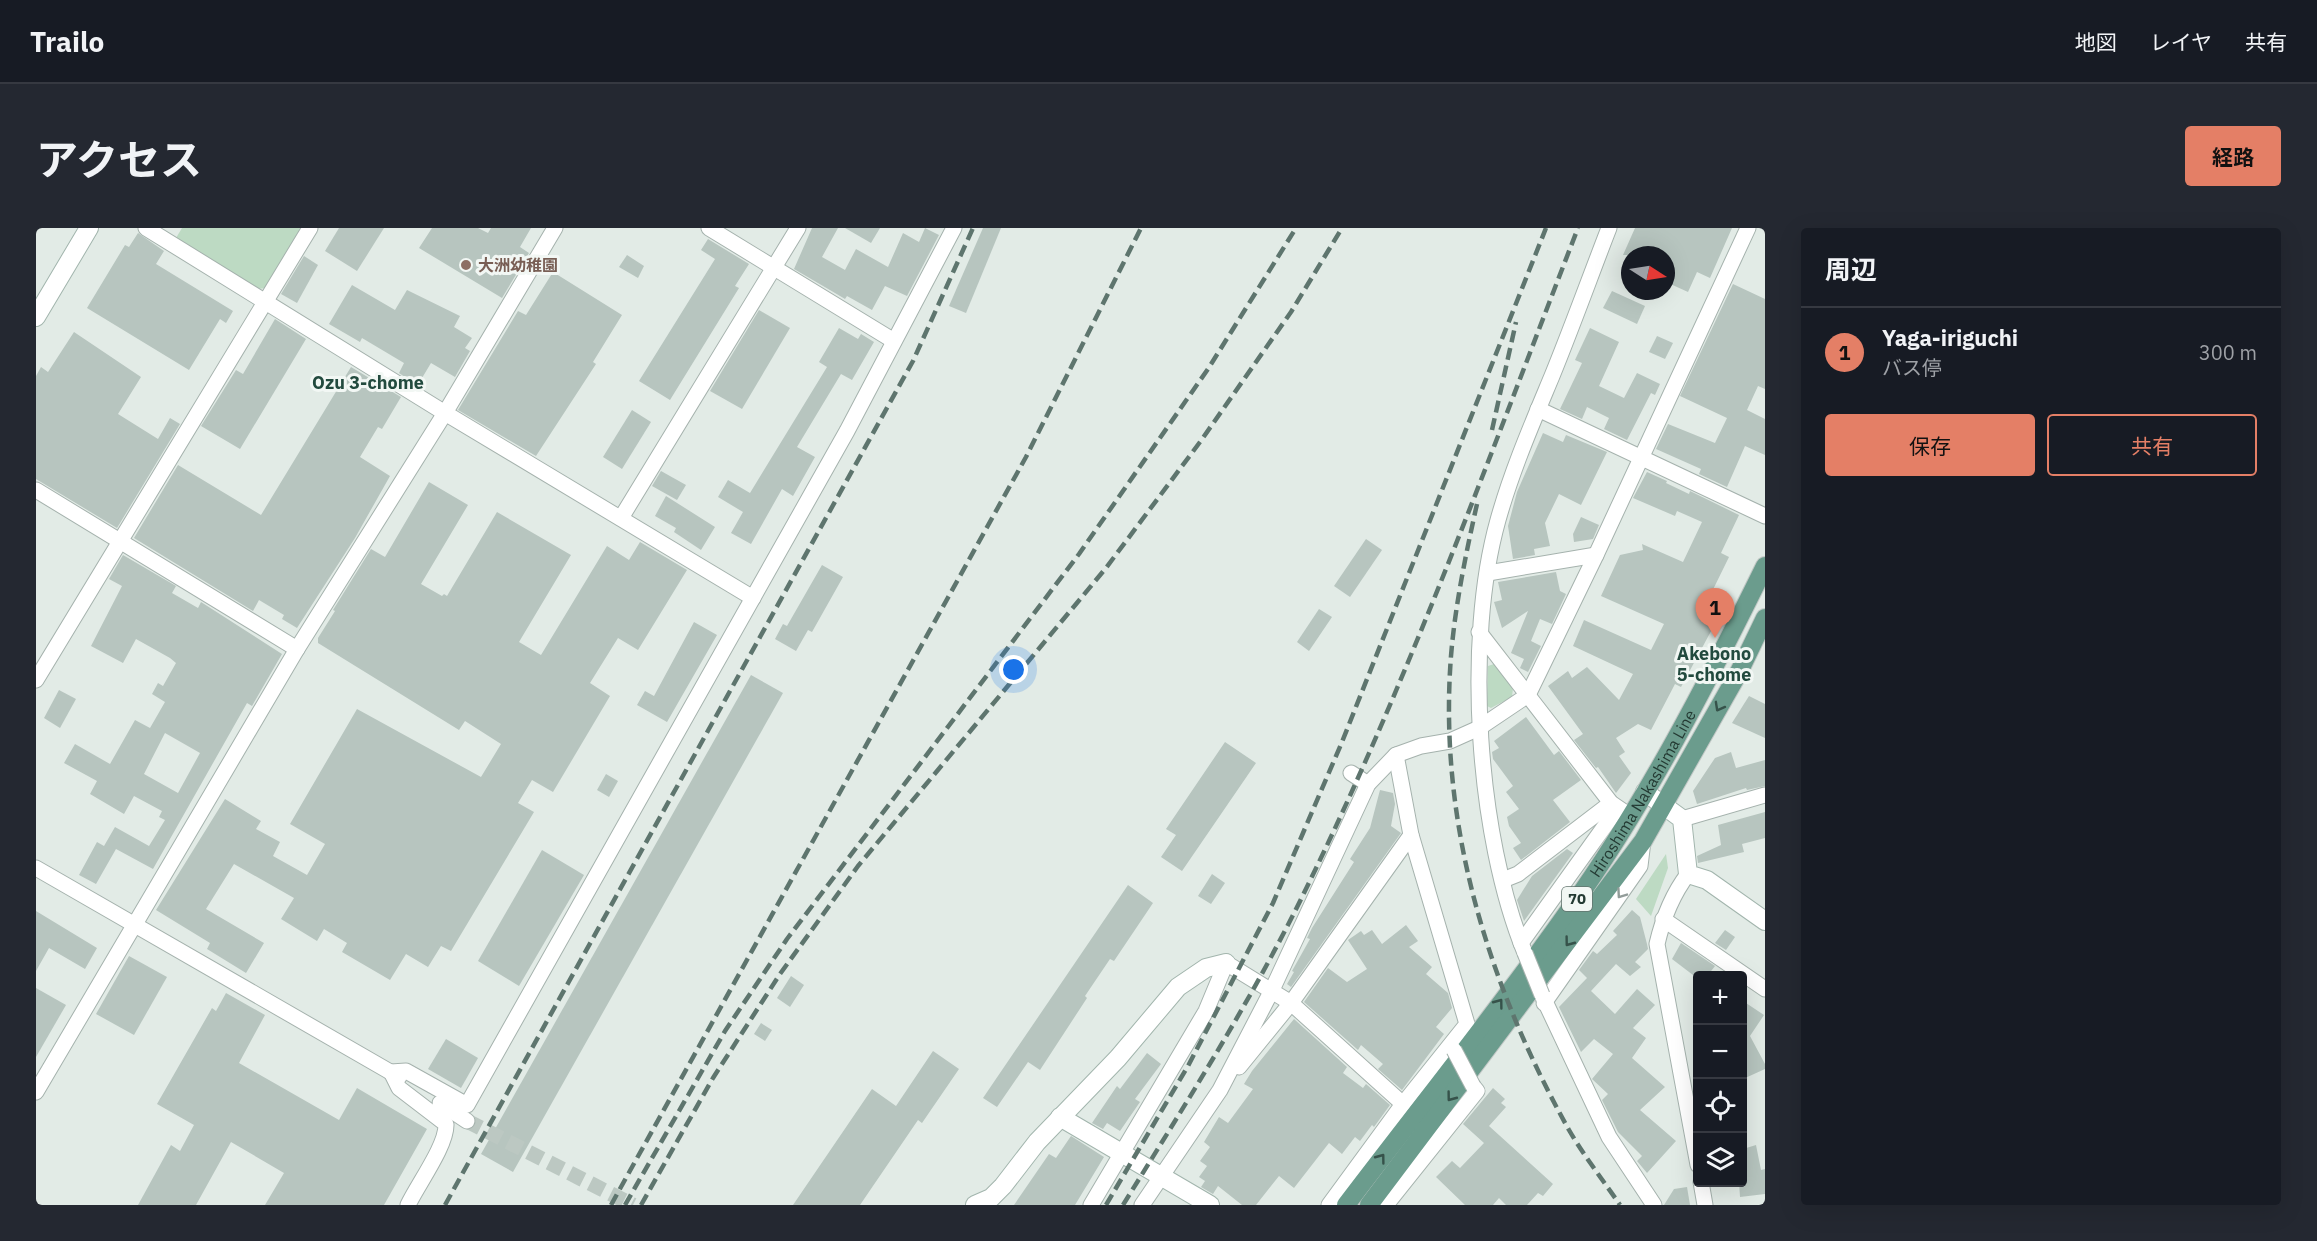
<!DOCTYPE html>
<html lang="ja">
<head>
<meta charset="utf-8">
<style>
  body { margin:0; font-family:"IBM Plex Sans","Noto Sans JP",sans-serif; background:#242831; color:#f1f3f6 }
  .controls { position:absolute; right:18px; bottom:18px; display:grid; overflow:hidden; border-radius:6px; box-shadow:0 6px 24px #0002 }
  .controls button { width:54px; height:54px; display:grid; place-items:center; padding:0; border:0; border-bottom:2px solid #363941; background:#171b24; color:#f1f3f6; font:30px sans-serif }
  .compass { position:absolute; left:1585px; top:18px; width:54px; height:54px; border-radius:50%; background:#171b24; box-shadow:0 6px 24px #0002; rotate:102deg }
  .you { position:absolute; left:978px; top:442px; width:21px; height:21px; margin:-15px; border:4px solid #fff; border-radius:50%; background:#1a73e8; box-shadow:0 0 0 9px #1a73e833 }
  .badge { display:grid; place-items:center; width:39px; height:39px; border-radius:50%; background:#e47f66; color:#111; font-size:20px; font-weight:700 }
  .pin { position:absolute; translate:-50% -50px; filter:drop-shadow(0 2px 3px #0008) }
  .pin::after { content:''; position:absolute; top:32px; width:21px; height:18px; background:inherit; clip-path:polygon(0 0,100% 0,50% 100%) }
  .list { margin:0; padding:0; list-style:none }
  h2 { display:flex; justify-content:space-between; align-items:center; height:78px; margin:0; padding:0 24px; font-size:26px }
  h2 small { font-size:20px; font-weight:400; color:#9ea1a6 }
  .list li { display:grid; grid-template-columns:39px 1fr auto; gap:18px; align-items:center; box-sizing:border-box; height:90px; padding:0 24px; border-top:2px solid #363941 }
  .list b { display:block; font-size:22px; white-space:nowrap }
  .list p { margin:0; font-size:20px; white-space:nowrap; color:#9ea1a6 }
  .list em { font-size:20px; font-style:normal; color:#9ea1a6 }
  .actions { display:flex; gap:12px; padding:18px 24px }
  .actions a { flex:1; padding:14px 0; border:2px solid #e47f66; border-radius:6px; text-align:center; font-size:21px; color:#e47f66 }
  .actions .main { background:#e47f66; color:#111 }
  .icon { flex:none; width:33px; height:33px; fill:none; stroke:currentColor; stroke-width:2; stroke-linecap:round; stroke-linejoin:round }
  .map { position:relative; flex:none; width:1729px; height:977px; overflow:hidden; border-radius:6px }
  header { display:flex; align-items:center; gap:36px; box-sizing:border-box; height:84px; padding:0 30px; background:#171b24; border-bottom:2px solid #363941 }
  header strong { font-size:28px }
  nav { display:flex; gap:33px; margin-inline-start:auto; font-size:21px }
  .intro { display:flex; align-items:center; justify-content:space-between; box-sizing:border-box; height:144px; padding:0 36px }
  h1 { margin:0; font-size:42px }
  .button { padding:15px 27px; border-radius:6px; background:#e47f66; color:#111; font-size:21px; font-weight:700 }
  main { display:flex; gap:36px; padding:0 36px }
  aside { flex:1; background:#171b24; border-radius:6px; box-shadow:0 6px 24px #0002 }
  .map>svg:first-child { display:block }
  .green { fill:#bddac3 }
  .building { fill:#b7c5bf; fill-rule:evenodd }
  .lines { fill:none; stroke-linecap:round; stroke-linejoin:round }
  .street-tunnel { stroke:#bcc8c2; stroke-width:15; stroke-dasharray:15 8; stroke-linecap:butt }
  .street-casing { stroke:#a5b2ad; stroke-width:17 }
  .secondary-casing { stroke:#a2b5ad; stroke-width:20 }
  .primary-casing { stroke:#c2c8c6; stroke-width:20 }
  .street { stroke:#fff; stroke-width:15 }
  .secondary { stroke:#fff; stroke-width:18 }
  .primary { stroke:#6b9c8d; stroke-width:18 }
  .rail { stroke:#5e756e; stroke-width:4.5; stroke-dasharray:12 6; stroke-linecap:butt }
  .street-bridge-casing { stroke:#a5b2ad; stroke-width:17; stroke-linecap:butt }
  .street-bridge { stroke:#fff; stroke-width:15 }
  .oneway { stroke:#36524a }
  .oneway2 { stroke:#929c99 }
  .education-dot { fill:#8d6e63; stroke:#f2f7f4; stroke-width:2 }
  .labels { text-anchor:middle; stroke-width:6; stroke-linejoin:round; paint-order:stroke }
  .shield { fill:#f2f7f4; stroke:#62736d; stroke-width:1.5 }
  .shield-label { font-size:15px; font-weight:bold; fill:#243a33 }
  .education-label { font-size:16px; font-weight:bold; fill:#785e54; stroke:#f2f7f4; text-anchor:start }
  .street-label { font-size:16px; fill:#243a33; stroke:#f2f7f4 }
  .neighbourhood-label { font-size:18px; font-weight:bold; fill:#224a3e; stroke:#f2f7f4 }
</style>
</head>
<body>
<header>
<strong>Trailo</strong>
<nav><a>地図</a><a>レイヤ</a><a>共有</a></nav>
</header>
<div class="intro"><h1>アクセス</h1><a class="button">経路</a></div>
<main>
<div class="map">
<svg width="1729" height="977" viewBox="0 0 1729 977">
  <rect width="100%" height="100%" fill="#e2ebe6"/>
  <g class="green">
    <path d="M146 0H267L231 60 221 61 140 10Z"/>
    <path d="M1458 436 1477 460 1476 469 1455 480 1451 478 1452 438Z"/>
    <path d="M1630 626 1632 640 1615 688 1600 671Z"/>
  </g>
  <g class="building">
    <path d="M303 0H348L321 43 289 23Z"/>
    <path d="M396 0H442L452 5 455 0H495L484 19 493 25 466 70 383 20Z"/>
    <path d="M776 0H802L786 29 809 42 820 21 852 39 867 5 883 14 889 0 903 7 871 68 849 58 836 82 811 68 809 71 799 65 758 41Z"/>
    <path d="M809 0H844L835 15Z"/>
    <path d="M947 0H965L930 85 913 78Z"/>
    <path d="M1599 0H1696L1674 50 1661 44 1652 64 1630 54V27H1587Z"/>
    <path d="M102 5 128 23 120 36 197 83 190 95 184 91 153 142 51 80 89 17 93 19Z"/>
    <path d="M672 11 713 36 699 58 703 60 634 172 603 153 679 31 665 22Z"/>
    <path d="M591 27 608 38 602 50 583 39Z"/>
    <path d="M268 28 282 37 261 75 245 66Z"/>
    <path d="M517 44 586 87 557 134 560 136 500 228 422 182 482 83 490 87Z"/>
    <path d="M1697 56 1729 71V161L1722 158 1711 182 1729 191V227L1709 218 1691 259 1663 246 1665 241 1620 221 1632 196 1679 215 1691 190 1644 168Z"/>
    <path d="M316 57 359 82 371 62 424 88 418 99 436 110 429 120 434 123 419 149 395 135 383 155 375 153 363 145 368 135 326 110 324 114 293 96Z"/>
    <path d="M1576 63 1609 78 1601 96 1567 80Z"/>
    <path d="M723 82 754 100 706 181 674 163Z"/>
    <path d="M239 91 270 111 204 221 165 198 200 142 207 146Z"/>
    <path d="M803 100 822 111 825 106 838 114 816 152 805 146 761 219 779 229 757 268 746 261 715 316 695 305 707 284 682 269 692 252 714 265 791 139 783 134Z"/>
    <path d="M1554 100 1583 114 1563 158 1588 170 1601 145 1624 156 1619 167 1615 165 1591 212 1568 201 1573 190 1551 179 1546 191 1524 181 1546 135 1539 132Z"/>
    <path d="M38 104 105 149 82 186 122 211 134 190 144 196 81 300 0 251V148L5 139 12 144Z"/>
    <path d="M1621 108 1637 115 1629 131 1613 124Z"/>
    <path d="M315 139 365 169 346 201 342 199 324 229 354 248 319 310 261 400 246 391 248 387 223 372 217 383 98 310 142 237 225 287Z"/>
    <path d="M596 182 615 194 586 241 567 229Z"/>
    <path d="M1507 205 1527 214 1530 207 1571 224 1545 277 1523 266 1509 295 1514 318 1498 321 1499 327 1477 331 1472 298 1481 264Z"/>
    <path d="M625 243 650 257 641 272 616 258Z"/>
    <path d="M1611 244 1631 253 1630 255 1653 266 1654 263 1703 287 1685 325 1693 329 1666 384 1681 392 1645 459 1639 456 1615 502 1602 496 1580 510 1589 524 1583 528 1595 545 1580 565 1562 539 1560 540 1538 512 1547 506 1512 458 1532 443 1536 450 1551 439 1583 472 1597 446 1537 418 1548 392 1615 422 1628 396 1565 368 1584 327 1607 322 1606 316 1647 334 1666 294 1641 283 1639 288 1597 270Z"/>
    <path d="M393 254 432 277 385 356 406 368 408 366 411 368 461 284 535 327 483 414 505 427 571 318 593 332 604 314 651 342 602 422 582 410 554 455 574 468 517 564 496 552 482 575 498 584 415 723 405 718 392 739 370 726 354 752 306 724 311 715 288 701 281 713 245 691 258 670 198 636 170 681 228 715 210 745 171 721 174 715 120 682 189 571 225 593 220 601 244 614 237 628 271 647 289 616 254 596 321 481 445 549 465 516 429 493 423 502 282 415V410L299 383 297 382 335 321 349 329Z"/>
    <path d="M630 268 679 299 665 322 638 304 640 300 619 288Z"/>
    <path d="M1545 289 1563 297 1557 311 1538 314 1537 306Z"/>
    <path d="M1330 311 1346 322 1314 369 1298 358Z"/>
    <path d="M87 327 140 358 136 365 162 380 165 374 246 426 216 478 211 475 117 641 80 621 60 656 43 647 61 614 68 618 79 599 113 618 129 592 123 589 126 583 98 568 88 586 54 566 61 553 28 535 39 516 74 536 99 492 114 500 129 474 116 466 122 455 127 458 140 435 134 430 100 411 87 435 55 418 86 358 73 351ZM129 505 164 525 142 565 108 546Z"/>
    <path d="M786 337 807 349 776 404 772 402 760 423 739 411 747 396 751 398Z"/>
    <path d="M1520 344 1524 363 1530 366 1516 396 1504 391 1495 413 1505 418 1492 444 1484 440 1488 431 1475 425 1492 383 1466 400 1458 374 1466 372 1462 354Z"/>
    <path d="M1283 381 1296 389 1273 423 1261 414Z"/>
    <path d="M658 394 681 407 631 494 601 477 609 463 618 468Z"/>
    <path d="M715 447 747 465 477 944 445 926Z"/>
    <path d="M23 462 40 471 24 500 8 490Z"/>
    <path d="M1713 468 1729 476V510L1696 495Z"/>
    <path d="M1490 489 1518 527 1523 523 1545 552 1517 572 1534 594 1485 632 1477 620 1485 615 1473 598 1471 589 1483 581 1470 564 1477 558 1457 531 1456 524 1463 520 1458 513Z"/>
    <path d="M1189 514 1220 535 1146 643 1125 629 1140 607 1130 601Z"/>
    <path d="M1695 524 1700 540 1729 532V558L1711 562 1710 560 1661 576 1657 563 1679 530Z"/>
    <path d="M570 546 582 553 573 569 561 562Z"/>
    <path d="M1344 562 1357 565 1359 576 1355 598 1365 605 1255 759 1251 756 1258 744 1256 743 1274 711 1271 710 1276 700 1318 634 1314 631 1334 600Z"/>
    <path d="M1729 584V610L1706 616 1708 624 1662 635 1661 628 1685 617 1682 597Z"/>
    <path d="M1531 621 1537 625 1488 693 1481 672 1496 648Z"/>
    <path d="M506 622 548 647 483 758 442 733Z"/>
    <path d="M1176 646 1189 655 1175 676 1162 668Z"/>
    <path d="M1092 657 1117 675 1078 733 1074 731 1049 768 1051 770 1004 842 992 834 961 879 947 870Z"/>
    <path d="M1596 682 1604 689 1611 716 1612 721 1599 734 1605 739 1594 748 1580 736 1555 763 1579 786 1601 761 1619 777 1597 800 1610 810 1596 830 1629 859 1604 882 1640 913 1611 945 1601 933 1606 928 1582 904 1566 872 1572 866 1556 851 1577 826 1558 811 1545 824 1523 779 1551 750 1543 742 1557 723 1561 726 1581 707 1577 703Z"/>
    <path d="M0 683 61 720 49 741 13 720 0 743Z"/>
    <path d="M1370 697 1382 713 1373 719 1396 739 1390 746 1412 765 1416 780 1400 799 1408 806 1366 862 1342 841 1347 836 1325 817 1322 822 1268 774 1292 740 1311 754 1331 741 1312 712 1325 703 1328 707 1336 702 1346 716Z"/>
    <path d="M1689 702 1699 709 1690 722 1679 715Z"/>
    <path d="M1645 715 1679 738 1672 747H1657L1636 731Z"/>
    <path d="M93 728 131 749 98 807 60 786Z"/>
    <path d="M755 748 768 757 754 779 741 770Z"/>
    <path d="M0 760 30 777 0 829Z"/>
    <path d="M190 765 229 787 203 835 303 892 321 860 391 901 348 977H229L248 945 195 914 160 977H102L135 917 144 923 158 897 121 876 176 780 180 783Z"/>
    <path d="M1707 773 1728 787 1714 808 1729 836V841L1707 851Z"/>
    <path d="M1258 791 1311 839 1307 845 1327 860 1330 856 1354 877 1338 899 1336 897 1324 913 1319 909 1306 926 1293 915 1258 960 1243 948 1220 977H1206L1182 958 1177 966 1165 959 1169 953 1163 949 1171 938 1164 933 1174 919 1168 914 1183 889 1192 895 1217 861 1208 856 1216 843Z"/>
    <path d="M725 795 736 802 729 813 718 806Z"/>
    <path d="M410 811 442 830 425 860 392 841Z"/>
    <path d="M897 823 923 841 886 895 882 892 824 977H757L836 861 860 878Z"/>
    <path d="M1111 825 1125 836 1099 871 1104 874 1084 903 1071 895 1067 901 1056 895 1081 858 1084 861Z"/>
    <path d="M1457 860 1469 871 1465 875 1470 879 1453 898 1517 956 1507 968 1502 965 1491 977H1470L1463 970 1457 977H1429L1400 949 1416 933 1424 940 1448 915 1427 896Z"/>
    <path d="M1035 908 1068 929 1039 977H978L1013 926 1020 930Z"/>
    <path d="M1720 917 1725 942 1729 941V966L1704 969 1703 954H1707V921Z"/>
    <path d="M1651 959 1654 977H1628L1638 961Z"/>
  </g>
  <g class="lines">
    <path class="street-tunnel" d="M431 893 597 977"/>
    <defs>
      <g id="street">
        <path d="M110 0 409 185 717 370"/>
        <path d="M673 0 858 113"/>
        <path d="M1502 181 1729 288"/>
        <path d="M0 262 261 421"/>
        <path d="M585 290 762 0"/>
        <path d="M1452 345 1560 327"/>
        <path d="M1443 404 1575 575 1594 588"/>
        <path d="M0 452 274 0"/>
        <path d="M1315 545 1332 556"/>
        <path d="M1646 591 1729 567"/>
        <path d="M0 640 363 849"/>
        <path d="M1652 646C1636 667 1627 690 1621 716L1662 937"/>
        <path d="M1467 652 1482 646 1575 575"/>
        <path d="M1627 691 1729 761"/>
        <path d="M1485 715 1581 581"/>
        <path d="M1489 725C1441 608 1428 413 1462 292 1476 242 1496 196 1516 148 1536 99 1554 49 1573 0"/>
        <path d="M1506 767 1573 909 1618 977"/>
        <path d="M1508 775 1604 638 1607 613"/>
        <path d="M1203 839 1255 775 1375 607"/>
        <path d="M0 864 261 421 409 185 519 0"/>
        <path d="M404 875 431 893"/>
        <path d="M1665 954 1669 977"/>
        <path d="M372 977C382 956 411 917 410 896L363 860 355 844 370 843 431 877 811 203 918 0"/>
        <path d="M1055 977 1170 783 1190 735 1255 775 1367 876"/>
        <path d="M1106 977 1184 862 1236 762 1332 556 1360 527 1385 518 1414 513 1443 500 1492 467 1560 327 1712 0"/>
        <path d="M1293 977 1367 876 1431 796 1375 607 1360 527"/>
        <path d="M1350 977 1441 863 1437 858"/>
      </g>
      <g id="secondary">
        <path d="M0 89 53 0"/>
        <path d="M1609 564 1646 591 1652 646 1671 652 1729 693"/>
        <path d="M1024 889 1174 977"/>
        <path d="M939 977 955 970 967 958 1001 914 1082 830 1142 759 1170 740 1190 735"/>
      </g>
      <g id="primary">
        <path id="s1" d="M1310 977C1385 878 1463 782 1534 681 1610 574 1671 456 1729 338"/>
        <path d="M1333 977 1607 613 1703 444 1729 390"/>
      </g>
    </defs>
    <use href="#street" class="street-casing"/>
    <use href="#secondary" class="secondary-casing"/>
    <use href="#primary" class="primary-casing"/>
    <use href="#street" class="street"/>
    <use href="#secondary" class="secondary"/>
    <use href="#primary" class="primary"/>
    <g class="rail">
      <path d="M1456 202 1480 94"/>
      <path d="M1441 276C1430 325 1419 378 1415 428 1402 595 1452 757 1533 902 1548 928 1567 952 1584 977"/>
      <path d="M409 977 877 133 937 0"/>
      <path d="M575 977 990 229 1105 0"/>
      <path d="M589 977 689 803 751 711 1043 326 1172 141 1260 0"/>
      <path d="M605 977 677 850 744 746 822 638 1070 340 1164 214 1255 84 1306 0"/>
      <path d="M1070 977 1152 838 1237 675 1306 514 1510 0"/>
      <path d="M1087 977C1150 875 1214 775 1267 667 1373 452 1455 224 1542 0"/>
    </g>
    <defs>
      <g id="street-bridge">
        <path d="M1489 725 1506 767"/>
        <path d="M1418 822 1437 858"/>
      </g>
    </defs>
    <use href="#street-bridge" class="street-bridge-casing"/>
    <use href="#street-bridge" class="street-bridge"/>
  </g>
  <defs><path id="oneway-chevron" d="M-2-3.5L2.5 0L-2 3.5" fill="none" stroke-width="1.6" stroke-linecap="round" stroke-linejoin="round" transform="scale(1.5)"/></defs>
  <g class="oneway">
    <use href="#oneway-chevron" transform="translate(1683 479) rotate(119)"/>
    <use href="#oneway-chevron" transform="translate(1533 714) rotate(127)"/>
    <use href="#oneway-chevron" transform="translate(1463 775) rotate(-53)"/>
    <use href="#oneway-chevron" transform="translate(1415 869) rotate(127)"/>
    <use href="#oneway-chevron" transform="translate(1345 930) rotate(-53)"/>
  </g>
  <use class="oneway2" href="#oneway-chevron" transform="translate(1585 666) rotate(125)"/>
  <circle class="education-dot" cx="430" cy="37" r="6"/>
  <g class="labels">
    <rect class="shield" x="1526" y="659" width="30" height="24" rx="4.5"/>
    <g class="shield-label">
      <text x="1541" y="676">70</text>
    </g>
    <g class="education-label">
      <text x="442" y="43">大洲幼稚園</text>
    </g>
    <g class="street-label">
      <text dy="6" stroke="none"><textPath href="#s1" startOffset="508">Hiroshima Nakashima Line</textPath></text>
    </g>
    <g class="neighbourhood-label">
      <text x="332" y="161">Ozu 3-chome</text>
      <text x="1678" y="432">Akebono<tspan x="1678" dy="21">5-chome</tspan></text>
    </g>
  </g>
</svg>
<div class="controls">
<button>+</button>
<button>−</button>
<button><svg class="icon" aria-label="locate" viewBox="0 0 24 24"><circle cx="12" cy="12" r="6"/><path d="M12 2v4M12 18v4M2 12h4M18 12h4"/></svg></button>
<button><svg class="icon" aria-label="layers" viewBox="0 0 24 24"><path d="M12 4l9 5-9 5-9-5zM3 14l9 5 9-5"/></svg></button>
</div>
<svg class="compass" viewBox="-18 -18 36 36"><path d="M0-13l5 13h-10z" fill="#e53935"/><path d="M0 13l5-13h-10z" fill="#9ea1a6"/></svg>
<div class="you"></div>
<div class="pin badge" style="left:1679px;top:410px">1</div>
</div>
<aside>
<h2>周辺<small></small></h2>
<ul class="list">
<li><span class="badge">1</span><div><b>Yaga-iriguchi</b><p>バス停</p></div><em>300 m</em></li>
</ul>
<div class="actions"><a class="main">保存</a><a>共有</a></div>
</aside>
</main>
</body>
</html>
